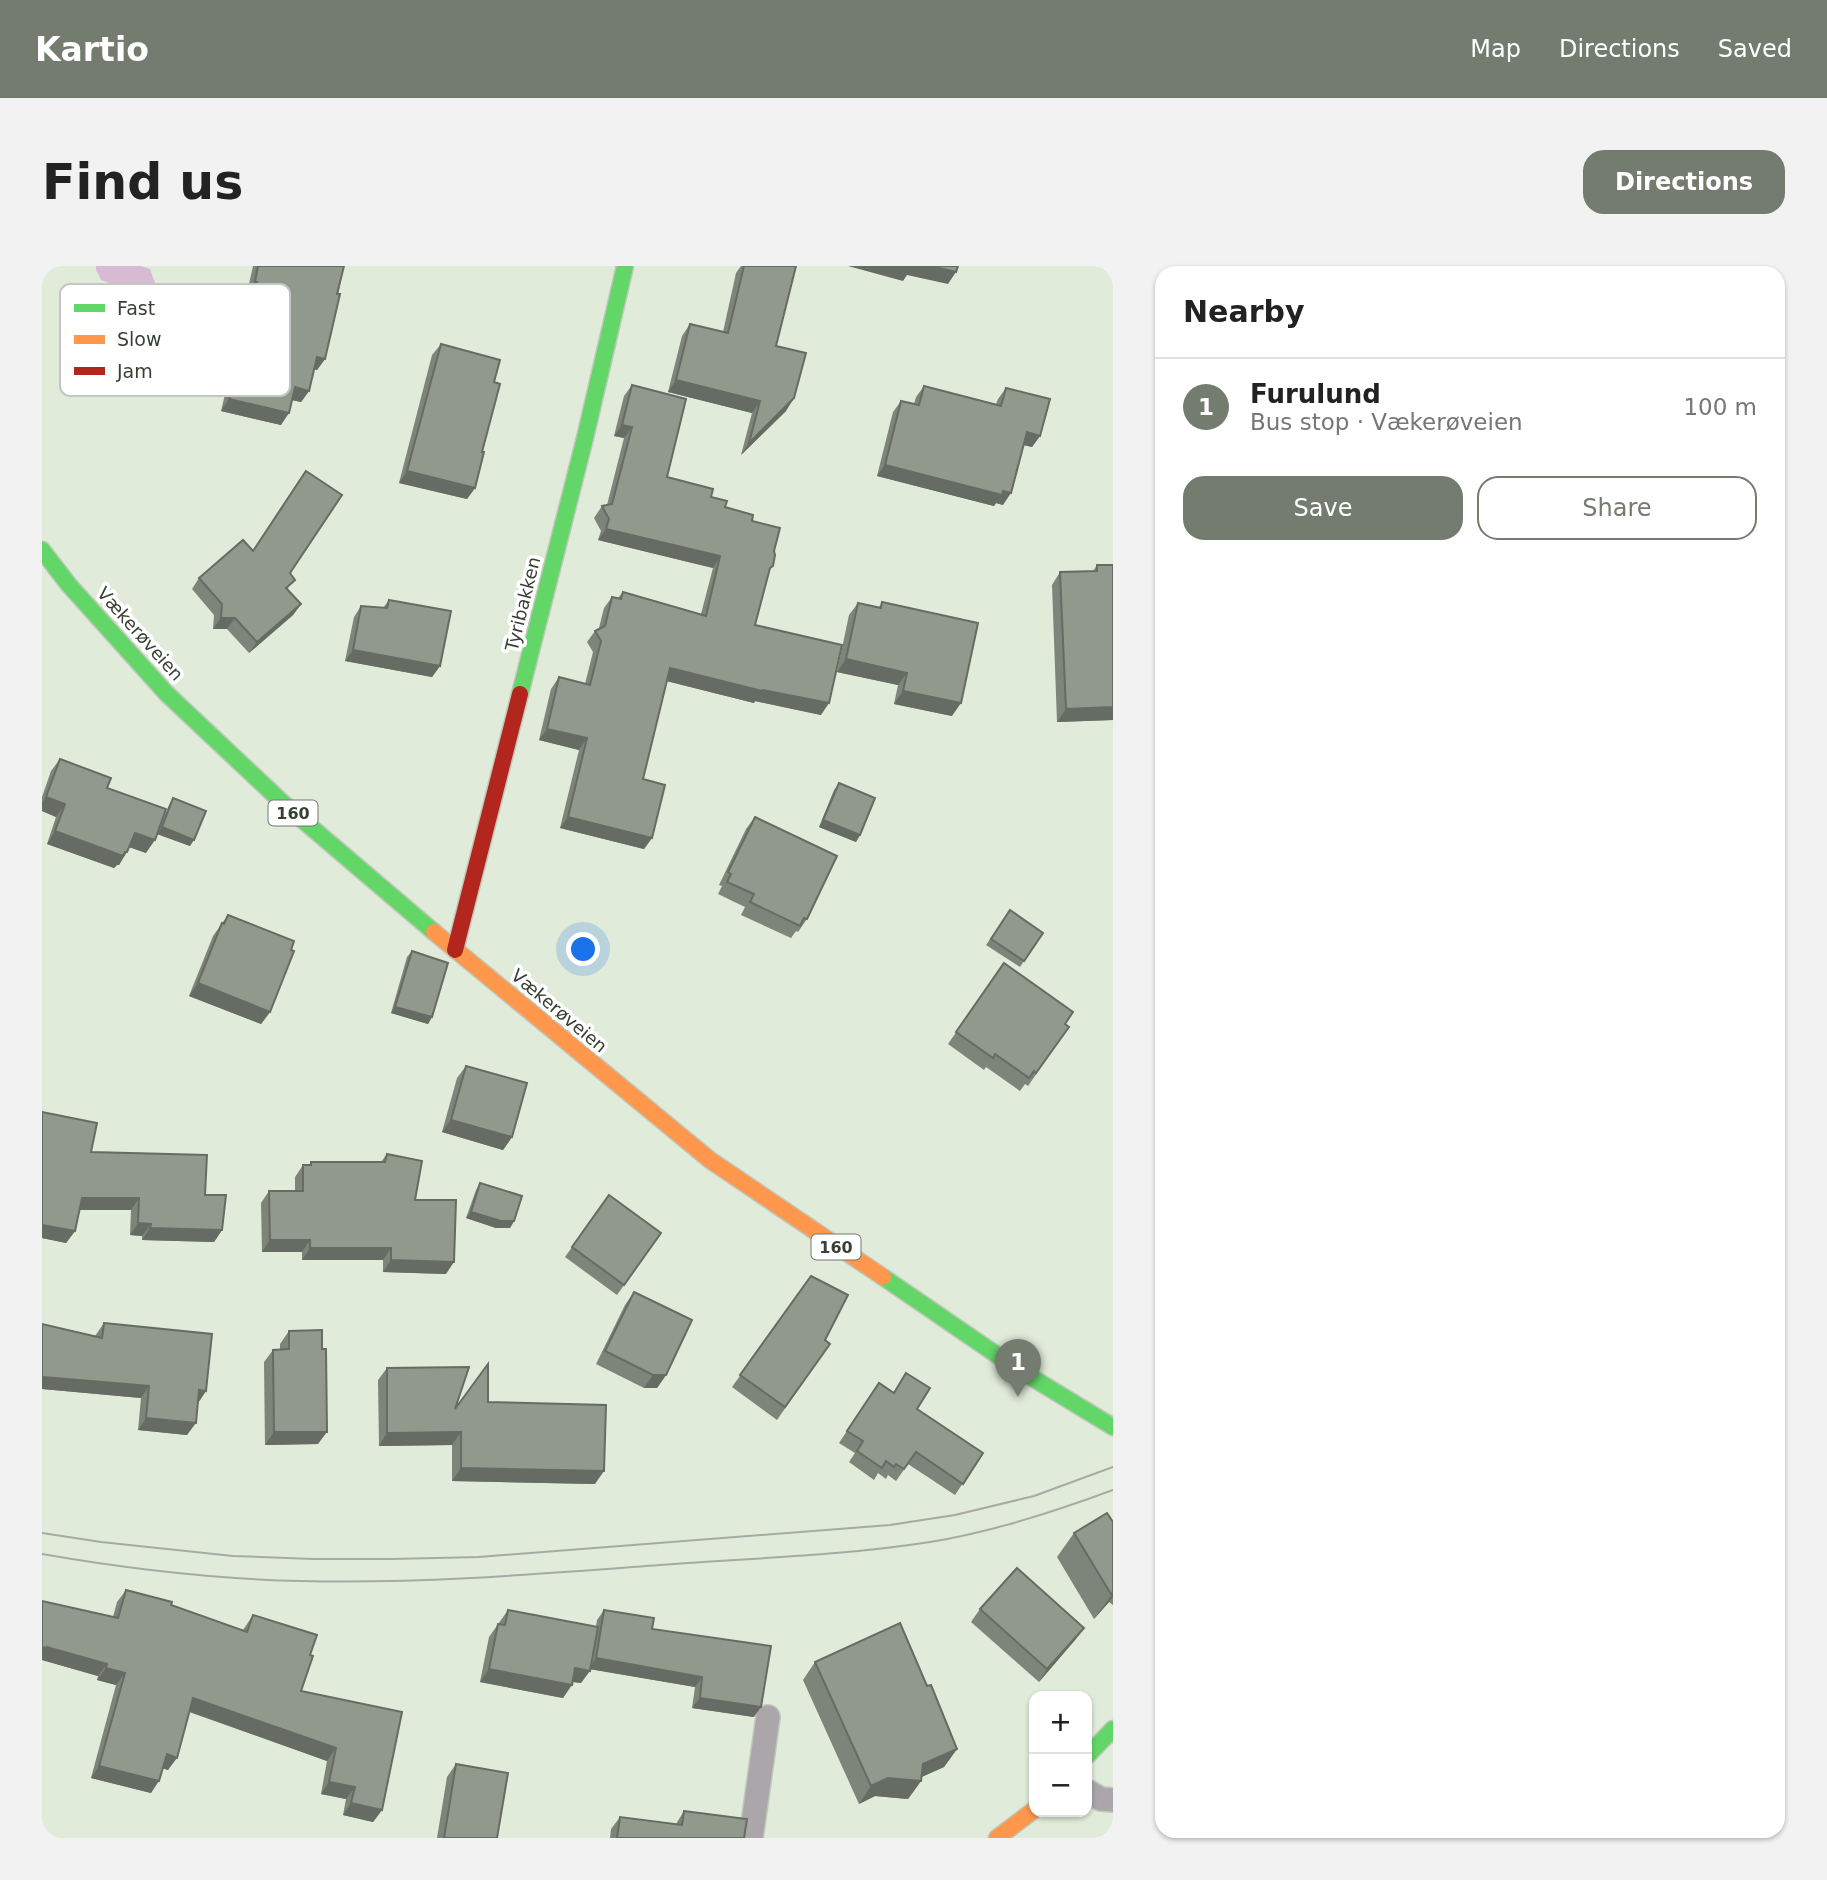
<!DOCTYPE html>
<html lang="en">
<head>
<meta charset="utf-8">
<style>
  body { margin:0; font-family:"DejaVu Sans",sans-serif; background:#f2f2f2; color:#222 }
  .controls { position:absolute; right:21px; bottom:21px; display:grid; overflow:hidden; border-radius:14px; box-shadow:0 2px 5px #0004 }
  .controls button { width:63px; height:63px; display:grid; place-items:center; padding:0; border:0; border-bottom:2px solid #e0e0e0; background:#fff; color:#222; font:35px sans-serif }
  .you { position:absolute; left:542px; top:684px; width:24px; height:24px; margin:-18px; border:5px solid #fff; border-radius:50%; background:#1a73e8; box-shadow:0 0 0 10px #1a73e833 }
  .badge { display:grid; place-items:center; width:46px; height:46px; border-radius:50%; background:#737c6e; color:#fff; font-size:23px; font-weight:700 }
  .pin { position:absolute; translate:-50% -58px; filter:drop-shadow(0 2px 4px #0008) }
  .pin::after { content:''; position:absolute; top:37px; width:24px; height:21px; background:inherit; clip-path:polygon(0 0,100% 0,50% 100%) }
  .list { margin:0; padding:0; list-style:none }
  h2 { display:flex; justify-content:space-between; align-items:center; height:91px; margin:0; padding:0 28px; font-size:30px }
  h2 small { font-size:23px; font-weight:400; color:#767676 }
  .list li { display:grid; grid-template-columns:46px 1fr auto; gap:21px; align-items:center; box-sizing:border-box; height:98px; padding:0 28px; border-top:2px solid #e0e0e0 }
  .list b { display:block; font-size:26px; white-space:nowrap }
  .list p { margin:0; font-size:23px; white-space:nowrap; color:#767676 }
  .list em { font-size:23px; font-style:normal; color:#767676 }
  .actions { display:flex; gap:14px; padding:21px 28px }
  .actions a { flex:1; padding:16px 0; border:2px solid #737c6e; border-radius:21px; text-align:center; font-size:24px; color:#737c6e }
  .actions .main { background:#737c6e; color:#fff }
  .map { position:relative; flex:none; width:1071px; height:1572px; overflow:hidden; border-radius:21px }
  header { display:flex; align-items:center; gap:42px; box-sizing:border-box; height:98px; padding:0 35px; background:#737c6e; color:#fff }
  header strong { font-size:33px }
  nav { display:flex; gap:38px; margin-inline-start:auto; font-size:24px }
  .intro { display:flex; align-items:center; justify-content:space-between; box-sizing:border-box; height:168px; padding:0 42px }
  h1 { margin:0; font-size:49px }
  .button { padding:18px 32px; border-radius:21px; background:#737c6e; color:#fff; font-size:24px; font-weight:700 }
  main { display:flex; gap:42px; padding:0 42px }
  aside { flex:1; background:#fff; border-radius:21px; box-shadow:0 2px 5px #0004 }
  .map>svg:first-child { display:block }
  .water { fill:#d8bad3 }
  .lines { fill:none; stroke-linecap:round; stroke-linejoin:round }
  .lane-casing { stroke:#bfc7ba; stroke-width:26 }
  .fast-casing { stroke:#bfc7ba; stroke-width:19 }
  .slow-casing { stroke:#bfc7ba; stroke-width:19 }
  .jam-casing { stroke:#bfc7ba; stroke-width:19 }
  .lane { stroke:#aaa6a9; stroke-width:23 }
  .fast { stroke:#63d668; stroke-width:16 }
  .slow { stroke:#ff974d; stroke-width:16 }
  .jam { stroke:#b3261e; stroke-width:16 }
  .tram { stroke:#a7aaa4; stroke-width:2 }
  .wall { fill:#7d8479 }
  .shaded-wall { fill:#666b63 }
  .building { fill:#91998d; stroke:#666b63; stroke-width:2 }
  .labels { text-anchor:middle; stroke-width:7; stroke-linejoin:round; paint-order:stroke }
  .shield { fill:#fff; stroke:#747971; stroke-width:2 }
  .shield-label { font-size:16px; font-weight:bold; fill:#384034 }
  .street-label { font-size:18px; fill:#384034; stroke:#fff }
  .key { fill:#fff; stroke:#c3c6c2; stroke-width:2 }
  .key-label { font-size:19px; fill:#384034 }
</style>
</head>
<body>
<header>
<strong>Kartio</strong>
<nav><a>Map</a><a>Directions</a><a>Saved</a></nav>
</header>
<div class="intro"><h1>Find us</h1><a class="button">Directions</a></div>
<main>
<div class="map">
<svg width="1071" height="1572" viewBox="0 0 1071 1572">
  <rect width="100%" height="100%" fill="#e0ebda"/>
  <path class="water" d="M54 0H99L108 3 113 17 109 28 98 29 59 14 54 4Z"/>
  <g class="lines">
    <defs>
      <g id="lane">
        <path d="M1045 1525 1059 1533 1071 1534"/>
        <path d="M709 1572 726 1451"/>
      </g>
      <g id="fast">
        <path d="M0 284 27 319 124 427 243 539 392 666"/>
        <path d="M478 428 543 172 583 0"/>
        <path d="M841 1011 971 1100 1071 1161"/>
        <path d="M1045 1490 1071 1463"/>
      </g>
      <g id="slow">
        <path d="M392 666 668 894 841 1011"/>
        <path d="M955 1572 992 1544"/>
      </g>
      <path id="jam" d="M413 684 478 428"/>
    </defs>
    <use href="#lane" class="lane-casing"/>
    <use href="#fast" class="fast-casing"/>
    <use href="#slow" class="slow-casing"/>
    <use href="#jam" class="jam-casing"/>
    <use href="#lane" class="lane"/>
    <use href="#fast" class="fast"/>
    <use href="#slow" class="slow"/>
    <use href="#jam" class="jam"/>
    <g class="tram">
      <path d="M0 1267 59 1276 191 1290 271 1293H350L437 1291 848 1259 913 1249 992 1230 1071 1201"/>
      <path d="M0 1288C86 1303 172 1313 259 1315 379 1318 498 1308 618 1299 708 1292 799 1290 888 1276 951 1266 1012 1246 1071 1224"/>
    </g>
  </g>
  <g class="wall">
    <path d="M211 0H302L283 93 275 104 272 103 267 125 259 136 250 134 239 159 179 145 207 27H205Z"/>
    <path d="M699 0H754L734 80 744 145 699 189 710 147 626 126 640 70 648 58 681 66 694 7Z"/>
    <path d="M399 78 452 116 433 222 425 233 357 217 390 89Z"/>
    <path d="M590 119 625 211 669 231 683 241 710 255 732 285 731 300 727 305 713 359 779 449 713 435 712 437 625 415 601 513 610 572 602 583 518 562 537 484 497 474 509 423 517 411 543 418 551 386 545 376 553 365 557 362 562 342 570 331 576 332 581 326 659 348 671 302 556 274 559 265 552 252 560 240 565 239 582 172 572 170 582 130Z"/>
    <path d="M882 120 954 138 956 133 964 122 998 170 990 181 982 179 961 239 954 237 952 240 835 210 851 146 859 135 872 138 874 131Z"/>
    <path d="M211 284 248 307 246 324 259 338 251 349 207 387 185 363H171L172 349 150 323 157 312Z"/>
    <path d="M1055 299H1071V454L1015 456 1010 319 1018 306 1051 305Z"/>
    <path d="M347 334 398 400 390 411 303 395 312 351 319 340 341 342Z"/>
    <path d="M840 336 910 450 852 438 856 419 795 406 807 349 816 337 837 341Z"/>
    <path d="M18 493 65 522 104 587 87 581 77 599H75L72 602 5 578 14 551 0 545V531L9 505Z"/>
    <path d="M797 517 818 569 814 576 777 561 792 524Z"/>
    <path d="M131 532 148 580 115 568 127 539Z"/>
    <path d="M713 551 765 653 756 666 754 665 749 672 699 649 703 641 676 628 680 620 677 619 704 563Z"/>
    <path d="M968 644 1001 667 978 701 944 679Z"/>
    <path d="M186 649 249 684 228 746 219 758 147 730 171 670Z"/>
    <path d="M370 685 390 751 386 758 349 747 365 691Z"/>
    <path d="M962 697 1023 758 1027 761 986 820 983 818 978 825 944 801 942 804 906 778Z"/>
    <path d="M424 800 470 871 461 884 400 866 415 812Z"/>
    <path d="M0 846 49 886 163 929 180 964 172 976 100 974V970L88 969 89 944H37L33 965 24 977 0 972Z"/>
    <path d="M345 888 373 934 404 1008 341 1006V994H260V986H220L219 937 227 925H253V911L261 899H267L269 896H339Z"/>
    <path d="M438 917 472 955 468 962H454L424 952 434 924Z"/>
    <path d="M567 929 619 967 575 1029 523 991Z"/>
    <path d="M769 1010 783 1074 788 1078 735 1154 690 1121Z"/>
    <path d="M592 1026 624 1109 615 1122H602L554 1098 583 1039Z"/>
    <path d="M62 1057 164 1125 156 1137 145 1169 96 1164 99 1132 0 1123V1058L53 1070Z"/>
    <path d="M247 1065 280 1083 276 1178 223 1179 222 1096 231 1084 238 1083V1078Z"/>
    <path d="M345 1102 413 1143 446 1136 553 1218 410 1215V1179L337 1180 336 1114Z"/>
    <path d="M864 1107 875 1143 941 1187 913 1229 866 1198 854 1215 846 1209 844 1213 836 1207 832 1214 807 1196 813 1187 797 1177 837 1117 851 1127Z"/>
    <path d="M1071 1256V1339L1067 1336 1052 1353 1015 1291 1032 1267Z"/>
    <path d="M84 1324 201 1364 211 1349 268 1389 259 1425 340 1544 331 1556 301 1549 304 1533 279 1528 285 1495 147 1446 126 1504 121 1502 109 1527 49 1512 74 1419 55 1414 56 1410 0 1394V1335L61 1350 71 1351 75 1336Z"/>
    <path d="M938 1343 1042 1362 1033 1374 997 1416 929 1356Z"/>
    <path d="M466 1344 554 1361 555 1354 562 1344 610 1363 712 1451 650 1442 653 1421 548 1403 539 1417 530 1416 521 1432 438 1416 447 1371Z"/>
    <path d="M773 1396 885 1420 915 1483 902 1501 879 1511V1515L866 1533 833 1530 817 1538 761 1414Z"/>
    <path d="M414 1498 455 1572H395L405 1511Z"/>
    <path d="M642 1545 702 1572H568L569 1563 578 1551 634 1558Z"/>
  </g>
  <g class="shaded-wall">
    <path d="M806 0H889L914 6 906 18 865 9 861 15Z"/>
    <path d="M213 16H215L207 27H205Z"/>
    <path d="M275 91 283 93 275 104 267 102Z"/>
    <path d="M634 114 718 135 710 147 626 126Z"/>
    <path d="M253 121 267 125 259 136 245 133Z"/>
    <path d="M752 132 744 145 699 189 707 177Z"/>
    <path d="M187 133 247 147 239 159 179 145Z"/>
    <path d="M580 159 590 161 582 172 572 170Z"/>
    <path d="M985 166 998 170 990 181 977 178Z"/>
    <path d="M843 199 969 227 961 239 954 237 952 240 835 210Z"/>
    <path d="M365 205 433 222 425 233 357 217Z"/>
    <path d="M564 263 678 290 671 302 556 274Z"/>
    <path d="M259 338 251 349 207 387 215 376Z"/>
    <path d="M179 352H193L185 363H171Z"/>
    <path d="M311 384 398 400 390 411 303 395Z"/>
    <path d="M804 393 865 407 856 419 795 406Z"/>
    <path d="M628 402 787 437 779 449 713 435 712 437 620 414Z"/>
    <path d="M861 425 919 437 910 450 852 438Z"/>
    <path d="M1071 441V454L1015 456 1024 443Z"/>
    <path d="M505 463 545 472 537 484 497 474Z"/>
    <path d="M4 531 23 538 14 551 0 545V537Z"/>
    <path d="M526 551 610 572 602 583 518 562Z"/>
    <path d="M781 554 818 569 814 576 777 561Z"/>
    <path d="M120 561 152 574 148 580 115 568Z"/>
    <path d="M13 565 85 586 77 599H75L72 602 5 578Z"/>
    <path d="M93 567 113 574 104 587 84 580Z"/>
    <path d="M156 717 228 746 219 758 147 730Z"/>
    <path d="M353 741 390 751 386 758 349 747Z"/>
    <path d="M409 854 470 871 461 884 400 866Z"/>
    <path d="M40 932H97L89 944H31Z"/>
    <path d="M429 946 472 955 468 962H454L424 952Z"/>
    <path d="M96 957 109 958 100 970 88 969Z"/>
    <path d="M0 959 33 965 24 977 0 972Z"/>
    <path d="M108 962 180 964 172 976 100 974Z"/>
    <path d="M228 974H268L260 986H220Z"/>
    <path d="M268 982H349L341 994H260Z"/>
    <path d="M349 994 412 996 404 1008 341 1006Z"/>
    <path d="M611 1109H624L615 1122H602Z"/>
    <path d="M2 1111 107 1120 99 1132 0 1123V1113Z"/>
    <path d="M157 1124 164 1125 156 1137Z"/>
    <path d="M104 1152 154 1157 145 1169 96 1164Z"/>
    <path d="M232 1166H285L276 1178 223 1179Z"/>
    <path d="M419 1166 410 1179 337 1180 345 1167Z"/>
    <path d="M419 1202 562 1205 553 1218 410 1215Z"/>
    <path d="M1071 1327V1331L1067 1336 1052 1353Z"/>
    <path d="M1042 1362 1033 1374 997 1416 1005 1403Z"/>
    <path d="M0 1381H5L65 1398 56 1410 0 1394Z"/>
    <path d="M554 1392 660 1411 653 1421 547 1403Z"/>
    <path d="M64 1402 83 1407 74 1419 55 1414Z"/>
    <path d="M533 1402 548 1405 539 1417 524 1415Z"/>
    <path d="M447 1403 530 1419 521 1432 438 1416Z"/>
    <path d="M151 1432 294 1482 285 1495 143 1444Z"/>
    <path d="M658 1432 719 1441 712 1451 650 1442Z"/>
    <path d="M915 1483 902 1501 873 1514 879 1515 866 1533 833 1530 817 1538 829 1520Z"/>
    <path d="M125 1488 135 1492 126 1504 116 1501Z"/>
    <path d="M57 1500 117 1515 109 1527 49 1512Z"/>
    <path d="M287 1516 313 1521 304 1533 279 1528Z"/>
    <path d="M309 1537 340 1544 331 1556 301 1549Z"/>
  </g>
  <g class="building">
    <path d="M216 0H302L295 28H298L283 93 275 91 267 125 253 121 247 147 187 133 215 16H213Z"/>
    <path d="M702 0H754L734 80 764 87 752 132 707 177 718 135 634 114 648 58 686 67Z"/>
    <path d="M889 0H916L914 6Z"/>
    <path d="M399 78 458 94 452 116 458 118 440 186H442L433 222 365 205Z"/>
    <path d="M590 119 644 133 625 211 671 223 669 231 685 235 683 241 711 249 710 255 738 262 732 285 733 289 731 300 728 302 713 359 800 379 787 437 721 424 720 425 628 402 601 513 623 519 610 572 526 551 545 472 505 463 517 411 548 419 559 375 553 365 563 360 570 331 579 333 581 326 664 350 678 290 564 263 567 253 560 240 570 238 590 161 580 159Z"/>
    <path d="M882 120 959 140 964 122 1008 133 998 170 985 166 969 227 961 225 960 229 843 199 859 135 877 139Z"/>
    <path d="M264 205 300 229 248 307 253 314 244 322 259 338 215 376 193 352H179L180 338 157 312 201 274 211 285Z"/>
    <path d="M1055 299H1071V441L1024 443 1018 306 1055 305Z"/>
    <path d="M347 334 409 345 398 400 311 384 319 340 345 342Z"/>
    <path d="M840 336 936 357 919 437 861 425 865 407 804 393 816 337 839 342Z"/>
    <path d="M18 493 69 512 65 522 124 543 113 574 93 567 85 586H83L81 590 13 565 23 538 4 531Z"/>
    <path d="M797 517 833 532 818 569 781 554Z"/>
    <path d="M131 532 164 545 152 574 120 561Z"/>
    <path d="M713 551 795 590 765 653 762 652 758 660 708 636 712 628 685 616 689 608 686 606Z"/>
    <path d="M968 644 1001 667 982 695 949 673Z"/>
    <path d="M186 649 252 675 249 684 252 685 228 746 156 717 180 657 182 658Z"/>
    <path d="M370 685 406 697 390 751 353 741Z"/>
    <path d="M962 697 1031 746 1023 758 1027 761 994 807 992 805 987 812 953 788 951 792 914 766Z"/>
    <path d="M424 800 485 817 470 871 409 854Z"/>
    <path d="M0 846 55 857 49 886 165 889 163 929H184L180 964 108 962 109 958 96 957 97 932H40L33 965 0 959Z"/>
    <path d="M345 888 380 895 373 934H414L412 996 349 994V982H268V974H228L227 925H261V899H269V896H343Z"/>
    <path d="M438 917 480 930 472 955H459L429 946Z"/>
    <path d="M567 929 619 967 582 1019 530 981Z"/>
    <path d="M769 1010 806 1029 783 1074 788 1078 743 1141 698 1109Z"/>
    <path d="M592 1026 650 1054 624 1109H611L563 1085Z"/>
    <path d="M62 1057 170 1068 164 1125 157 1124 154 1157 104 1152 107 1120 2 1111 0 1117V1058L60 1072Z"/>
    <path d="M280 1064V1083H284L285 1166H232L231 1084 247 1083V1065Z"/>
    <path d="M446 1098V1136L564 1139 562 1205 419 1202V1166L345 1167V1102L427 1101 413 1143Z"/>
    <path d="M864 1107 888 1122 875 1143 941 1187 921 1218 874 1186 862 1203 854 1198 852 1201 844 1195 840 1202 815 1185 821 1175 805 1165 837 1117 852 1127Z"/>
    <path d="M1065 1247 1071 1256V1327L1069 1328 1032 1267Z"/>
    <path d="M975 1302 1042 1362 1005 1403 938 1343Z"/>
    <path d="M84 1324 130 1336 129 1339 205 1366 211 1349 275 1369 268 1389 271 1390 259 1425 360 1446 340 1544 309 1537 313 1521 287 1516 294 1482 151 1432 135 1492 125 1488 117 1515 57 1500 83 1407 64 1402 65 1398 5 1381V1382L0 1381V1335L76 1352Z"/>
    <path d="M466 1344 556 1361 548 1405 533 1402 530 1419 447 1403 456 1358 463 1359Z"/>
    <path d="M562 1344 612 1352 610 1363 729 1380 719 1441 658 1432 660 1411 554 1392Z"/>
    <path d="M858 1357 885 1420 889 1419 915 1483 881 1498 879 1515 846 1512 829 1520 773 1396Z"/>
    <path d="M414 1498 466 1507 455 1572H402Z"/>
    <path d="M642 1545 705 1553 702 1572H575L578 1551 640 1559Z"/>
  </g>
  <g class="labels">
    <g class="shield">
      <rect x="226.5" y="534.5" width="49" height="25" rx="5"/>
      <rect x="769.5" y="968.5" width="49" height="25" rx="5"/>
    </g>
    <g class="shield-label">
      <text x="251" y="553">160</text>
      <text x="794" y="987">160</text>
    </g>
    <g class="street-label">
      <text transform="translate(481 338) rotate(-76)" y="6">Tyribakken</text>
      <text transform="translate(98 368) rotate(48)" y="6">Vækerøveien</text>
      <text transform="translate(517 745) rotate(40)" y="6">Vækerøveien</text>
    </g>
  </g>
  <rect x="18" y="18" width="230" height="112" rx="10" class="key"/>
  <rect x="32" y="38" width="31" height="8" fill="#63d668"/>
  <rect x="32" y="69" width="31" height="9" fill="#ff974d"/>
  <rect x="32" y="101" width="31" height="8" fill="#b3261e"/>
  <g class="key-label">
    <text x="75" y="49">Fast</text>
    <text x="75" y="80">Slow</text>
    <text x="75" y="112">Jam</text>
  </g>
</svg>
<div class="controls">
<button>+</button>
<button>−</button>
</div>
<div class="you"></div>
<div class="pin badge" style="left:976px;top:1131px">1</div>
</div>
<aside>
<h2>Nearby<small></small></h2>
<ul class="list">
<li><span class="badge">1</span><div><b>Furulund</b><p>Bus stop · Vækerøveien</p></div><em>100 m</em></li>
</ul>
<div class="actions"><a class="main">Save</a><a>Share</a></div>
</aside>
</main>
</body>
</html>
